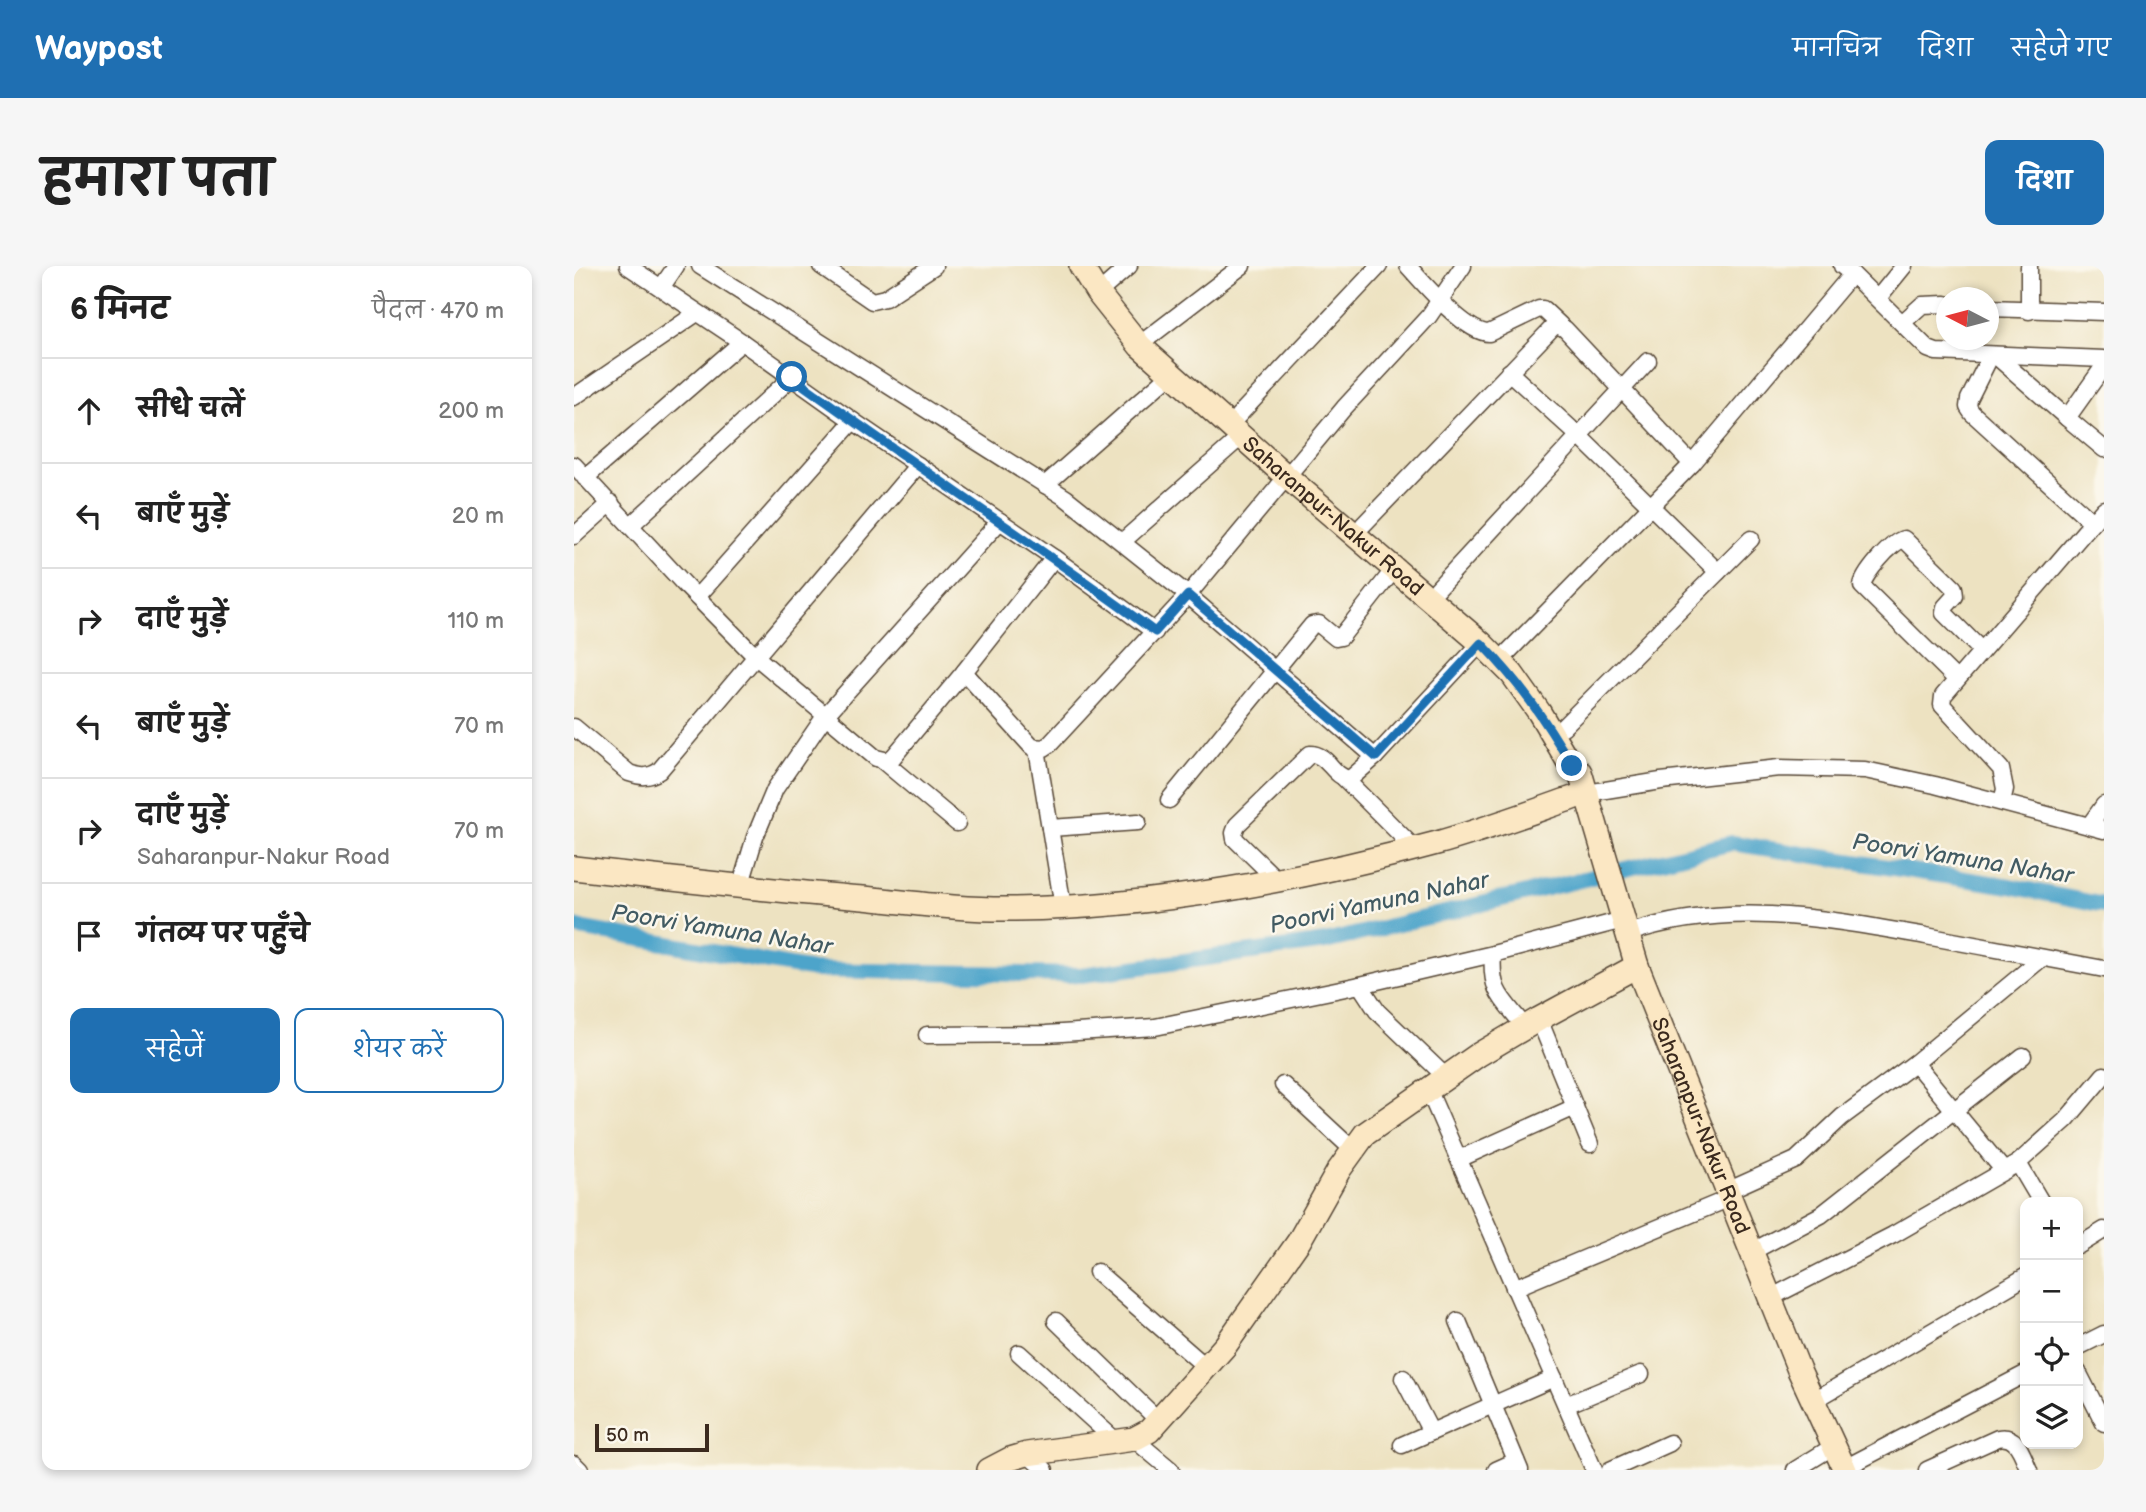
<!DOCTYPE html>
<html lang="hi">
<head>
<meta charset="utf-8">
<style>
  body { margin:0; font-family:"Balsamiq Sans","Playpen Sans Deva",sans-serif; background:#f6f6f6; color:#222 }
  .controls { position:absolute; right:21px; bottom:21px; display:grid; overflow:hidden; border-radius:14px; box-shadow:0 4px 10px #0003 }
  .controls button { width:63px; height:63px; display:grid; place-items:center; padding:0; border:0; border-bottom:2px solid #e0e0e0; background:#fff; color:#222; font:35px sans-serif }
  .compass { position:absolute; left:1362px; top:21px; width:63px; height:63px; border-radius:50%; background:#fff; box-shadow:0 4px 10px #0003; rotate:276deg }
  .scale { position:absolute; left:21px; bottom:18px; width:114px; box-sizing:border-box; padding-left:7px; border:4px solid #3b2a1e; border-top:0; font-size:19px; line-height:24px; white-space:nowrap; color:#3b2a1e; -webkit-text-stroke:5px #fbf7ec; paint-order:stroke }
  .stop { position:absolute; width:21px; height:21px; margin:-16px; border:5px solid #1f6fb2; border-radius:50%; background:#fff }
  .stop.end { background:#1f6fb2; border-color:#fff; box-shadow:0 2px 7px #0008 }
  .list { margin:0; padding:0; list-style:none }
  h2 { display:flex; justify-content:space-between; align-items:center; height:91px; margin:0; padding:0 28px; font-size:30px }
  h2 small { font-size:23px; font-weight:400; color:#767676 }
  .list li { display:grid; grid-template-columns:46px 1fr auto; gap:21px; align-items:center; box-sizing:border-box; height:105px; padding:0 28px; border-top:2px solid #e0e0e0 }
  .list b { display:block; font-size:26px; white-space:nowrap }
  .list p { margin:0; font-size:23px; white-space:nowrap; color:#767676 }
  .list em { font-size:23px; font-style:normal; color:#767676 }
  .actions { display:flex; gap:14px; padding:21px 28px }
  .actions a { flex:1; padding:16px 0; border:2px solid #1f6fb2; border-radius:14px; text-align:center; font-size:24px; color:#1f6fb2 }
  .actions .main { background:#1f6fb2; color:#fff }
  .icon { flex:none; width:38px; height:38px; fill:none; stroke:currentColor; stroke-width:2; stroke-linecap:round; stroke-linejoin:round }
  .map { position:relative; flex:none; width:1530px; height:1204px; overflow:hidden; border-radius:14px }
  header { display:flex; align-items:center; gap:42px; box-sizing:border-box; height:98px; padding:0 35px; background:#1f6fb2; color:#fff }
  header strong { font-size:33px }
  nav { display:flex; gap:38px; margin-inline-start:auto; font-size:24px }
  .intro { display:flex; align-items:center; justify-content:space-between; box-sizing:border-box; height:168px; padding:0 42px }
  h1 { margin:0; font-size:49px }
  .button { padding:18px 32px; border-radius:14px; background:#1f6fb2; color:#fff; font-size:24px; font-weight:700 }
  main { display:flex; gap:42px; padding:0 42px }
  aside { flex:1; background:#fff; border-radius:14px; box-shadow:0 4px 10px #0003 }
  .map>svg:first-child { display:block }
  .lines { fill:none; stroke-linecap:round; stroke-linejoin:round }
  .canal { stroke:#4da4ca; stroke-width:16 }
  .street-casing { stroke:#564636; stroke-width:19 }
  .secondary-casing { stroke:#564636; stroke-width:26 }
  .street { stroke:#fff; stroke-width:16 }
  .secondary { stroke:#fbe7c3; stroke-width:23 }
  .route { stroke:#1f6fb2; stroke-width:9 }
  .labels { text-anchor:middle; stroke-width:5; stroke-linejoin:round; paint-order:stroke }
  .street-label { font-size:21px; fill:#3b2a1e; stroke:#fbf7ec }
  .water-label { font-size:23px; font-style:italic; fill:#425b63; stroke:#fbf7ec }
</style>
</head>
<body>
<header>
<strong>Waypost</strong>
<nav><a>मानचित्र</a><a>दिशा</a><a>सहेजे गए</a></nav>
</header>
<div class="intro"><h1>हमारा पता</h1><a class="button">दिशा</a></div>
<main>
<aside>
<h2>6 मिनट<small>पैदल · 470 m</small></h2>
<ul class="list">
<li><svg class="icon" aria-label="ahead" viewBox="0 0 24 24"><path d="M12 20V5M6 11l6-6 6 6"/></svg><div><b>सीधे चलें</b></div><em>200 m</em></li>
<li><svg class="icon" aria-label="left" viewBox="0 0 24 24"><path d="M17 20v-9H6M10 6l-5 5 5 5"/></svg><div><b>बाएँ मुड़ें</b></div><em>20 m</em></li>
<li><svg class="icon" aria-label="right" viewBox="0 0 24 24"><path d="M7 20v-9h11M14 6l5 5-5 5"/></svg><div><b>दाएँ मुड़ें</b></div><em>110 m</em></li>
<li><svg class="icon" aria-label="left" viewBox="0 0 24 24"><path d="M17 20v-9H6M10 6l-5 5 5 5"/></svg><div><b>बाएँ मुड़ें</b></div><em>70 m</em></li>
<li><svg class="icon" aria-label="right" viewBox="0 0 24 24"><path d="M7 20v-9h11M14 6l5 5-5 5"/></svg><div><b>दाएँ मुड़ें</b><p>Saharanpur-Nakur Road</p></div><em>70 m</em></li>
<li><svg class="icon" aria-label="arrive" viewBox="0 0 24 24"><path d="M6 21V4h12l-3 4 3 4H6"/></svg><div><b>गंतव्य पर पहुँचे</b></div></li>
</ul>
<div class="actions"><a class="main">सहेजें</a><a>शेयर करें</a></div>
</aside>
<div class="map">
<svg width="1530" height="1204" viewBox="0 0 1530 1204">
  <rect width="100%" height="100%" fill="#fbf7ec"/>
  <filter id="ink" filterUnits="userSpaceOnUse"><feTurbulence type="fractalNoise" baseFrequency=".0143" numOctaves="2"/><feDisplacementMap in="SourceGraphic" scale="14" xChannelSelector="R" yChannelSelector="G"/><feConvolveMatrix kernelMatrix="1 2 1 2 8 2 1 2 1" color-interpolation-filters="sRGB"/></filter>
  <filter id="wash" filterUnits="userSpaceOnUse"><feTurbulence type="fractalNoise" baseFrequency=".00686" numOctaves="4" result="noise"/><feDisplacementMap in="SourceGraphic" scale="28" xChannelSelector="R" yChannelSelector="G"/><feGaussianBlur stdDeviation="1.57" result="paint"/><feColorMatrix in="noise" values="0 0 0 0 0 0 0 0 0 0 0 0 0 0 0 0 0 1.4 0 .05"/><feComposite in="paint" operator="in"/></filter>
  <g filter="url(#wash)">
    <rect width="100%" height="100%" fill="#ede2c1"/>
    <g class="lines">
      <path class="canal" d="M0 661 240 704 507 709 751 676 1158 577 1436 620 1530 639"/>
    </g>
  </g>
  <g filter="url(#ink)">
    <g class="lines">
      <defs>
        <g id="street">
          <path d="M54 0 168 76 279 155 480 292 581 366"/>
          <path d="M126 0 492 232 614 329 801 491 907 377"/>
          <path d="M247 0 298 35 311 32 360 0"/>
          <path d="M834 0C849 17 892 67 915 67L965 43H969L986 59"/>
          <path d="M1278 8 1354 83 1362 86 1530 93"/>
          <path d="M532 20 555 0"/>
          <path d="M87 22 102 0"/>
          <path d="M1304 32 1330 0"/>
          <path d="M1414 42 1530 46"/>
          <path d="M1455 45V0"/>
          <path d="M1328 57 1348 39 1372 38"/>
          <path d="M574 72 668 0"/>
          <path d="M1417 89 1395 133 1394 141 1398 147 1518 256"/>
          <path d="M1421 89 1493 152"/>
          <path d="M1530 100 1493 152 1530 183"/>
          <path d="M935 106 1005 170 1144 306"/>
          <path d="M0 131 123 47"/>
          <path d="M664 150 805 0"/>
          <path d="M0 199 112 320 181 390 302 492 315 495 320 490 390 406 480 292"/>
          <path d="M11 212 168 76"/>
          <path d="M471 219 597 108"/>
          <path d="M789 259 982 58 991 63 1118 198"/>
          <path d="M56 260 218 111"/>
          <path d="M0 270 37 237"/>
          <path d="M549 275 668 170"/>
          <path d="M863 323 1074 95"/>
          <path d="M123 331 279 155"/>
          <path d="M934 386 1118 198 1278 8 1268 0"/>
          <path d="M390 406 458 481 470 482 476 478 614 329 770 142 855 50 889 0"/>
          <path d="M1382 413 1288 320C1289 309 1318 275 1330 273L1380 322 1381 330 1371 341 1370 347 1407 384"/>
          <path d="M0 461 55 507C67 511 74 512 85 505L344 199"/>
          <path d="M989 461 1177 273"/>
          <path d="M463 483 489 641"/>
          <path d="M309 495 383 557"/>
          <path d="M770 512 840 582"/>
          <path d="M1013 527 1087 515 1205 502 1291 504 1361 519 1530 564"/>
          <path d="M595 534 738 359 745 358 762 372 767 371 821 302"/>
          <path d="M1428 536 1431 523 1427 503 1368 439 1369 430 1530 243"/>
          <path d="M1515 560 1530 539"/>
          <path d="M476 562 564 556"/>
          <path d="M703 614 661 573 660 567 663 559 736 488C755 488 758 511 776 513L801 491"/>
          <path d="M166 621 181 571 201 523 251 450 426 255"/>
          <path d="M1052 668C1153 633 1250 652 1352 670 1411 681 1471 692 1530 703"/>
          <path d="M919 688C916 727 928 732 951 761"/>
          <path d="M786 719 803 745 872 811"/>
          <path d="M965 753 1016 878"/>
          <path d="M353 769 472 768 581 761 786 719 919 688 1049 654"/>
          <path d="M1341 797 1430 905"/>
          <path d="M709 819 778 883"/>
          <path d="M854 823 1020 1204"/>
          <path d="M885 893 1001 841"/>
          <path d="M1444 897 1467 936"/>
          <path d="M1153 925 1222 894 1268 851 1341 797 1468 692"/>
          <path d="M1504 980 1530 964"/>
          <path d="M1177 986 1247 949 1449 790"/>
          <path d="M523 1006 632 1101"/>
          <path d="M940 1022 1156 932"/>
          <path d="M1196 1032 1319 969 1444 897 1492 854 1530 809"/>
          <path d="M482 1055 585 1155"/>
          <path d="M884 1055 946 1204"/>
          <path d="M1504 1081 1530 1068"/>
          <path d="M445 1087 543 1176"/>
          <path d="M1504 1106 1530 1157"/>
          <path d="M829 1112 857 1166"/>
          <path d="M1239 1135 1451 1011"/>
          <path d="M992 1139 1067 1108"/>
          <path d="M560 1173 597 1204"/>
          <path d="M828 1179 980 1112"/>
          <path d="M453 1188 471 1204"/>
          <path d="M0 1198 6 1204"/>
          <path d="M922 1204 942 1195"/>
          <path d="M1036 1204 1096 1177"/>
          <path d="M1221 1204 1260 1180"/>
          <path d="M1267 1204 1451 1108"/>
          <path d="M1353 1204 1424 1172C1444 1168 1448 1189 1455 1204"/>
        </g>
        <g id="secondary">
          <path id="s1" d="M507 0 523 26 566 80 713 211 907 377 938 408 965 446 997 500 1006 506 1063 700 1225 1104 1271 1204"/>
          <path d="M0 602C96 613 192 624 289 632 339 637 390 644 441 643 584 641 725 614 863 577 913 563 963 544 1013 527"/>
          <path d="M415 1204 436 1193 453 1188 560 1173 575 1165 651 1080 725 975 765 904 791 868 904 789 965 753 1063 700"/>
        </g>
      </defs>
      <use href="#street" class="street-casing"/>
      <use href="#secondary" class="secondary-casing"/>
      <use href="#street" class="street"/>
      <use href="#secondary" class="secondary"/>
    </g>
  </g>
  <g class="lines" filter="url(#ink)">
    <path class="route" d="M218 111C338 198 462 278 581 366L614 329 802 491 907 377C945 416 971 453 998 500"/>
  </g>
  <g class="labels">
    <g class="street-label">
      <text dy="7" stroke="none"><textPath href="#s1" startOffset="357">Saharanpur-Nakur Road</textPath></text>
      <text dy="7" stroke="none"><textPath href="#s1" startOffset="1090">Saharanpur-Nakur Road</textPath></text>
    </g>
    <g class="water-label">
      <text transform="translate(1389 592) rotate(9)" y="8">Poorvi Yamuna Nahar</text>
      <text transform="translate(805 636) rotate(-12)" y="8">Poorvi Yamuna Nahar</text>
      <text transform="translate(148 663) rotate(9)" y="8">Poorvi Yamuna Nahar</text>
    </g>
  </g>
</svg>
<div class="controls">
<button>+</button>
<button>−</button>
<button><svg class="icon" aria-label="locate" viewBox="0 0 24 24"><circle cx="12" cy="12" r="6"/><path d="M12 2v4M12 18v4M2 12h4M18 12h4"/></svg></button>
<button><svg class="icon" aria-label="layers" viewBox="0 0 24 24"><path d="M12 4l9 5-9 5-9-5zM3 14l9 5 9-5"/></svg></button>
</div>
<svg class="compass" viewBox="-18 -18 36 36"><path d="M0-13l5 13h-10z" fill="#e53935"/><path d="M0 13l5-13h-10z" fill="#767676"/></svg>
<div class="scale">50 m</div>
<div class="stop" style="left:218px;top:111px"></div>
<div class="stop end" style="left:998px;top:500px"></div>
</div>
</main>
</body>
</html>
